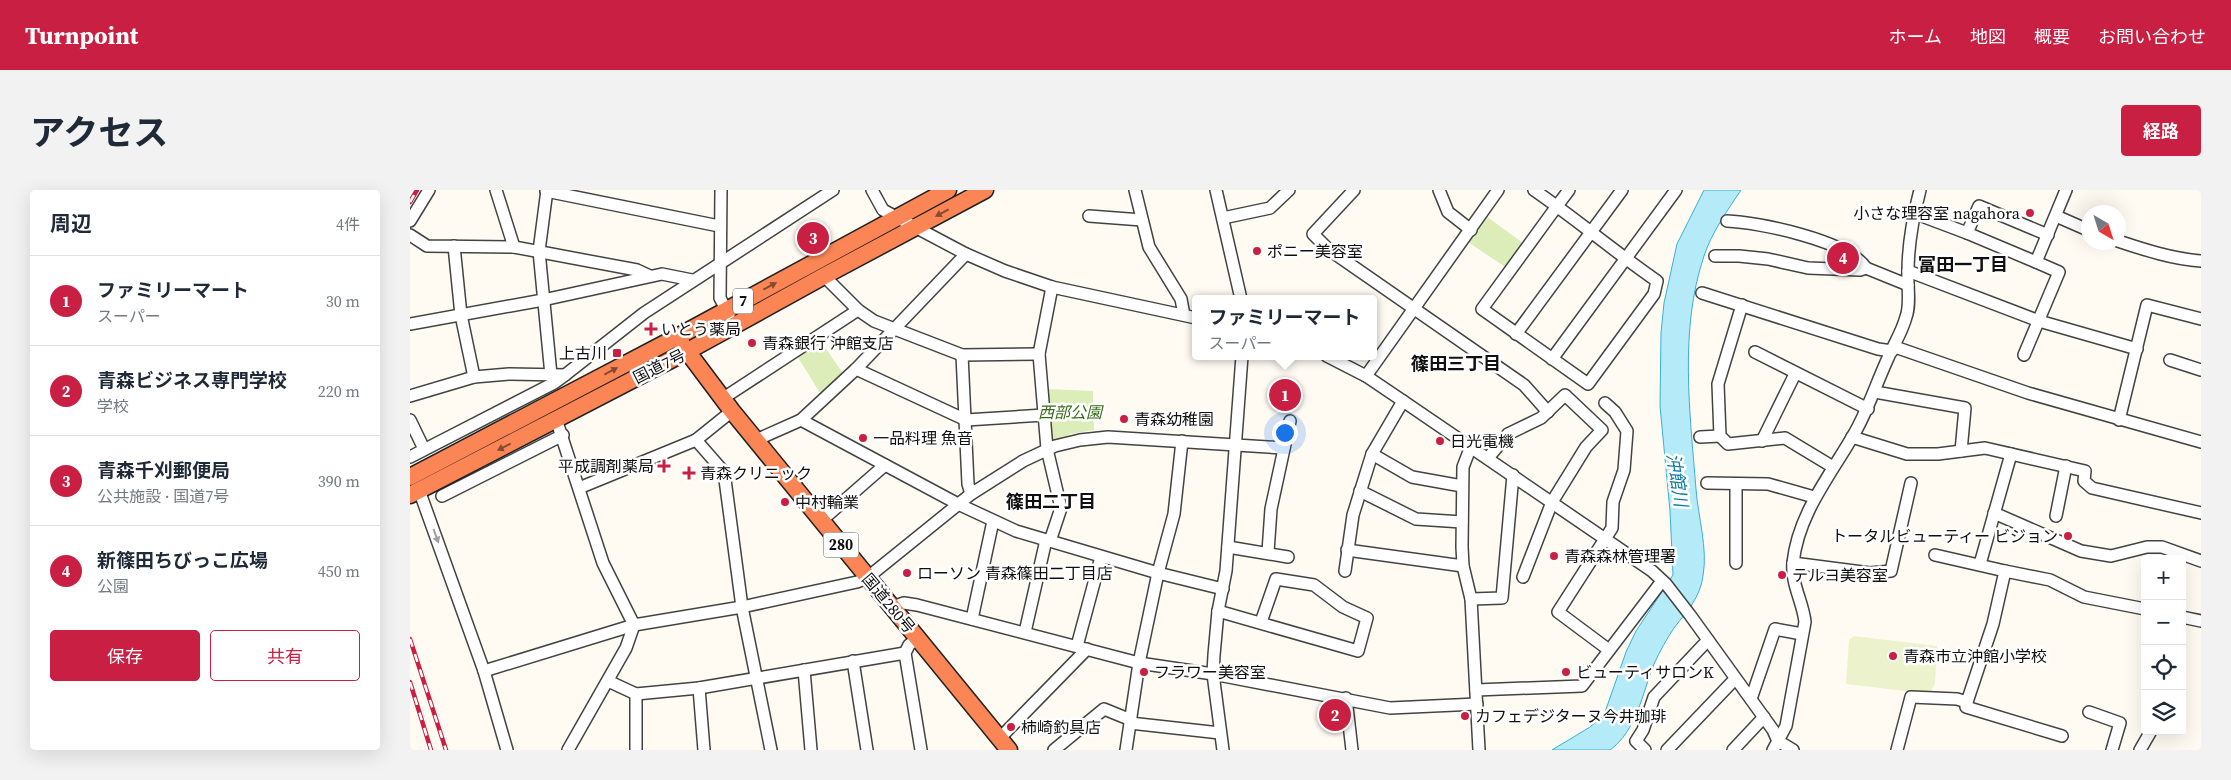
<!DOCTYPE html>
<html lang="ja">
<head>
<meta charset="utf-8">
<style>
  body { margin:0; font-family:"Source Serif 4","Noto Sans JP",serif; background:#f2f2f3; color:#1f2937 }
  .controls { position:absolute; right:15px; bottom:15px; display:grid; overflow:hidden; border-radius:5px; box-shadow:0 5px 20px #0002 }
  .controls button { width:45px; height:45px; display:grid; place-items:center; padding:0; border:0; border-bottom:1px solid #e0e1e3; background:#fff; color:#1f2937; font:25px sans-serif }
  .compass { position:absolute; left:1671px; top:15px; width:45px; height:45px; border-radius:50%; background:#fff; box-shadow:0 5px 20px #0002; rotate:141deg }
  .you { position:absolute; left:874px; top:242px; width:18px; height:18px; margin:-12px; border:4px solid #fff; border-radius:50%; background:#1a73e8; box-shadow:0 0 0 8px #1a73e833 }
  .badge { display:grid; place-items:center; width:32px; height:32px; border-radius:50%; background:#c91f43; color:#fff; font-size:16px; font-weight:700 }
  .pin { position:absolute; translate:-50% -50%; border:2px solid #fff; box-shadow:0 1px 5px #0006 }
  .popup { position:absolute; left:782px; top:105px; width:185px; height:65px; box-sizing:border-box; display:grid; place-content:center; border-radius:5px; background:#fff; filter:drop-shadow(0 1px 4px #0005); font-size:16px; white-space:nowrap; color:#747a83 }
  .popup b { font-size:19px; color:#1f2937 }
  .popup::after { content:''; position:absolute; left:50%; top:100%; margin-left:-10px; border:10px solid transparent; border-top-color:#fff }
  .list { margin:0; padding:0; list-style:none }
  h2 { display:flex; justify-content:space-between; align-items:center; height:65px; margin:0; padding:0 20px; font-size:21px }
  h2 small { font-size:16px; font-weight:400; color:#747a83 }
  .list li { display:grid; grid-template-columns:32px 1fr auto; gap:15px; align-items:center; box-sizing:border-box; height:90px; padding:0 20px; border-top:1px solid #e0e1e3 }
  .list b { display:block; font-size:19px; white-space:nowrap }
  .list p { margin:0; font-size:16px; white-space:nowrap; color:#747a83 }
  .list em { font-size:16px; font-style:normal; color:#747a83 }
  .actions { display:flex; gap:10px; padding:15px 20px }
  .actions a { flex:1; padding:11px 0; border:1px solid #c91f43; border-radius:5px; text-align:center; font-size:18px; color:#c91f43 }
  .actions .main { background:#c91f43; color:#fff }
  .icon { flex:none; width:28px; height:28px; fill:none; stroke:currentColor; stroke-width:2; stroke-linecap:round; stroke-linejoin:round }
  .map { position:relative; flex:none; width:1791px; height:560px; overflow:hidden; border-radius:5px }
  header { display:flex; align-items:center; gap:30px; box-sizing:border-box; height:70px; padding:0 25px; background:#c91f43; color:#fff }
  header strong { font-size:24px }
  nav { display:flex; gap:28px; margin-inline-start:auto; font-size:18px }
  .intro { display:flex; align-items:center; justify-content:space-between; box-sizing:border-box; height:120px; padding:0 30px }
  h1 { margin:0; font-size:35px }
  .button { padding:12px 22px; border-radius:5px; background:#c91f43; color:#fff; font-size:18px; font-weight:700 }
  main { display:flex; gap:30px; padding:0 30px }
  aside { flex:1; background:#fff; border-radius:5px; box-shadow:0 5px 20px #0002 }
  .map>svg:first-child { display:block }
  .green { fill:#dcedb9 }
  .pitch { fill:#ecf3cc }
  .water { fill:#b5ebf9; stroke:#37b0d5 }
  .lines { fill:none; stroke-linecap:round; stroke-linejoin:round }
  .minor-casing { stroke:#434343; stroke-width:14 }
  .highway-casing { stroke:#212121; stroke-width:19 }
  .minor { stroke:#fff; stroke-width:11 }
  .highway { stroke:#fb8555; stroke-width:16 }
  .rail-casing { stroke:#c91f43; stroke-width:4.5 }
  .rail { stroke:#fff; stroke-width:2.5; stroke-dasharray:8; stroke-linecap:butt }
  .oneway { fill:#864a32 }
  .oneway2 { fill:#9f9f9f }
  .poi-dot { fill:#c91f43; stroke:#fff; stroke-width:2 }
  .labels { text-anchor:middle; stroke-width:5; stroke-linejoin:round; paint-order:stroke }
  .shield { fill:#fff; stroke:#585858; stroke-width:1 }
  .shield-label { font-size:15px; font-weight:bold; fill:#101010 }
  .poi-label { font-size:16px; fill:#101010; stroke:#fff; text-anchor:start }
  .street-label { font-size:16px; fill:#101010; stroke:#fff }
  .park-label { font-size:16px; font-style:italic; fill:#3a6d1b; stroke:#fff }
  .neighbourhood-label { font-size:18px; font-weight:bold; fill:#101010; stroke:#fff }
  .water-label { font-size:18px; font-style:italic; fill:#117ba2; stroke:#fff }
</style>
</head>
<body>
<header>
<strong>Turnpoint</strong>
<nav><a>ホーム</a><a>地図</a><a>概要</a><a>お問い合わせ</a></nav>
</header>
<div class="intro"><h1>アクセス</h1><a class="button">経路</a></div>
<main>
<aside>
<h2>周辺<small>4件</small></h2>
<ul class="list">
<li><span class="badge">1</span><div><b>ファミリーマート</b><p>スーパー</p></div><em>30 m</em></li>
<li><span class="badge">2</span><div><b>青森ビジネス専門学校</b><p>学校</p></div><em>220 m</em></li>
<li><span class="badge">3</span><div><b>青森千刈郵便局</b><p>公共施設 · 国道7号</p></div><em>390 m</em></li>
<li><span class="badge">4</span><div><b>新篠田ちびっこ広場</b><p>公園</p></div><em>450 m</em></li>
</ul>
<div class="actions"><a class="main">保存</a><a>共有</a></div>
</aside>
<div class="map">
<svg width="1791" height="560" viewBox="0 0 1791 560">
  <rect width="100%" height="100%" fill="#fffbf3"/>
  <g class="green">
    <path d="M1076 26 1113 53 1095 77 1058 52Z"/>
    <path d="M410 150 434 185 412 206 387 166Z"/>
    <path d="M637 199 683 201 684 240 661 244 643 251 640 244Z"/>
  </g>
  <path class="pitch" d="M1444 446 1527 456 1525 493 1520 504 1436 494 1439 450Z"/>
  <path class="water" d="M1294 0H1331C1317 21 1302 42 1294 66 1269 140 1280 223 1286 299 1288 327 1298 358 1293 386 1290 408 1277 421 1264 438 1256 450 1250 461 1244 474 1232 504 1227 540 1200 560H1142L1180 537 1194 525 1216 462 1226 441 1263 385 1260 321 1250 216 1251 143 1254 113 1267 54Z"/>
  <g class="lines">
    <defs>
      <g id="minor">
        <path d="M86 0 104 57"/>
        <path d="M137 0 129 61 141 185"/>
        <path d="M311 0 310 108 319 125"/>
        <path d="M462 0 473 20 556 64 595 81 642 97 786 128"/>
        <path d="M725 0 739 57 771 109 774 125"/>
        <path d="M806 0 831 109"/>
        <path d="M944 0 903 44 918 59 1114 195 1138 222"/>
        <path d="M1029 0 1038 22 1061 40"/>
        <path d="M1124 0C1166 29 1205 62 1247 91L1244 104 1178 194 1072 119 1147 16 1159 0"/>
        <path d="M136 1 309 36"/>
        <path d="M1504 23 1557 43 1626 72 1656 0"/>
        <path d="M679 26 732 30"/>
        <path d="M1646 26 1678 40"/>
        <path d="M813 28 860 18 879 0"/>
        <path d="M0 31 19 0"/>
        <path d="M1317 31C1348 32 1439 51 1456 78L1498 95"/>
        <path d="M1557 43 1569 16 1638 45"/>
        <path d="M0 45 17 56 104 57 227 80 240 86"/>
        <path d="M1708 51C1735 60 1763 69 1791 71"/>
        <path d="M44 56 51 125 64 187"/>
        <path d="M1305 66H1329L1358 69 1398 78 1450 80 1456 78"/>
        <path d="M1498 81 1629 131 1727 159"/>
        <path d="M414 86 448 120 464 131 552 165 629 164"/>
        <path d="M1292 103 1468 159 1482 161"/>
        <path d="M1332 115 1308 194 1310 246 1318 254 1375 248 1423 277"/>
        <path d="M0 134 133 110 252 84 282 90"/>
        <path d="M1106 144 1212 0"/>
        <path d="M1485 157 1618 203 1791 252"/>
        <path d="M1345 162 1458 219"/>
        <path d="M552 165 558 294 561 304"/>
        <path d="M1614 165 1649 82 1626 72"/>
        <path d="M917 166 956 186 993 211 1242 381 1256 394 1280 425 1363 540 1368 551 1383 560"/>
        <path d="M1142 169 1266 0"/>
        <path d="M1760 170 1791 180"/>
        <path d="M446 179 556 230 634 225"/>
        <path d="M956 186 1088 0"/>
        <path d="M1465 202 1555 218 1551 261"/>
        <path d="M0 206 64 187 99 184 155 185 234 123 423 0"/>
        <path d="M312 209 448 120"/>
        <path d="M1195 213 1205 222 1217 241 1214 280 1203 312 1202 338 1148 422 1199 460"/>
        <path d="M146 229 193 373 224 435 216 458 158 560"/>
        <path d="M0 230 14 259"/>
        <path d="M391 230 548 314 606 341 748 383 813 399"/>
        <path d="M1709 230 1737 115 1791 129"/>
        <path d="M1290 247 1310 246"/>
        <path d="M1442 247 1497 264H1528L1575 258 1675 281 1674 291 1682 298 1791 323"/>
        <path d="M286 250 314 282 332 417 361 560"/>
        <path d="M346 250 391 230 446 179 556 64"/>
        <path d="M1352 251 1385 184"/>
        <path d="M1061 256 1053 277 1052 357 1053 376 1061 409 1069 560"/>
        <path d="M962 264 1002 287 1052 296"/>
        <path d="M0 267 144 193 155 185"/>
        <path d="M1078 268 1098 244 1131 228 1155 205 1192 240 1176 257 1142 312 1113 387"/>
        <path d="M1297 293 1358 294 1404 307"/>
        <path d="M169 298 286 250 322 221"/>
        <path d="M9 300 74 481 97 560"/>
        <path d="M950 301 1006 329 1052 332"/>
        <path d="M32 306 153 245"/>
        <path d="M1584 323 1671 361 1701 366 1737 357H1752L1791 371"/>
        <path d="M1646 326 1656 276"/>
        <path d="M411 331 475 275"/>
        <path d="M640 351 651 318 637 259 629 164 642 97"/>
        <path d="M818 357 878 367"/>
        <path d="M937 360 1053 376"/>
        <path d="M858 362 861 319 880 231"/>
        <path d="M1525 365 1595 381"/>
        <path d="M1326 373V294"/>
        <path d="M1383 373 1460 383 1481 381 1501 293"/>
        <path d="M1570 374 1601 264"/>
        <path d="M935 381 943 325 962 264 993 211"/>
        <path d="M1061 409 1092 408 1103 285"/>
        <path d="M482 417 494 413 507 415 729 473 803 484 980 518 1067 514"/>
        <path d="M808 421 948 461 957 428 933 417 904 395 866 389 851 432"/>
        <path d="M1772 427 1791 431"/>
        <path d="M562 429 583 331"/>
        <path d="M615 442 636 350"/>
        <path d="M508 448 499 455 495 463 511 560"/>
        <path d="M667 456 691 367"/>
        <path d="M443 471 457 560"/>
        <path d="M394 480 401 560"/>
        <path d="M74 481 224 435 332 417 447 392 457 388 561 304 613 271 645 256 670 250 698 247 874 258"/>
        <path d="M198 491 226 504 289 498 495 463"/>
        <path d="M289 498 294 560"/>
        <path d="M1066 500 1172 496 1252 391"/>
        <path d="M936 508 942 560"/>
        <path d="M1341 509 1365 439 1392 444"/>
        <path d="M1557 512 1556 517 1652 546"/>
        <path d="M1679 522 1710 533 1702 560"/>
        <path d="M720 533 810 543"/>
        <path d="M590 548 677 459"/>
        <path d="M226 560V504"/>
        <path d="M644 560 694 519 721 530"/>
        <path d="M716 560 729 473 748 383 764 324 772 251"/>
        <path d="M813 560 803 484 804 465 808 421 816 381 832 166"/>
        <path d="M1235 560 1226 551 1233 540 1244 507 1298 450"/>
        <path d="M1257 560 1325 489"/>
        <path d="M1323 560 1354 527"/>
        <path d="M1363 560 1376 536 1395 432C1393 412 1381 394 1383 373 1388 324 1420 286 1444 244 1458 220 1466 194 1478 168 1484 154 1492 142 1496 127 1501 114 1497 96 1498 82 1498 54 1503 27 1510 0"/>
        <path d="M1487 560 1501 507 1547 509 1557 512 1583 434 1595 381 1640 390 1674 407 1735 419"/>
        <path d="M1730 560 1741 541"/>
      </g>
      <g id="highway">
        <path d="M271 153 322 221 599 560"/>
        <path d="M0 287 267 147 538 0"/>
        <path d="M0 305 276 162 414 86 575 0"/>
      </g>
    </defs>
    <use href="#minor" class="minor-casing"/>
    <use href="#highway" class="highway-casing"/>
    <use href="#minor" class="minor"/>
    <use href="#highway" class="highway"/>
    <defs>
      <g id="rail">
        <path d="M0 12 7 0"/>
        <path d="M0 449 36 560"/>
        <path d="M0 492 21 560"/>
      </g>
    </defs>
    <use href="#rail" class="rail-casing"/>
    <use href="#rail" class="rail"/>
  </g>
  <defs><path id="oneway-solid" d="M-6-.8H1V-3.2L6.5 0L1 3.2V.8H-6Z" transform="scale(1.25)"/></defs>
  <g class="oneway">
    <use href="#oneway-solid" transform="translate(532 23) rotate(152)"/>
    <use href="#oneway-solid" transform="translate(360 96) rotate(-28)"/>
    <use href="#oneway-solid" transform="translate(201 181) rotate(-28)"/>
    <use href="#oneway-solid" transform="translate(94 257) rotate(153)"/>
  </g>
  <use class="oneway2" href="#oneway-solid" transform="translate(26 346) rotate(70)"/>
  <g class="poi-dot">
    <circle cx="1620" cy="23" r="5"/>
    <circle cx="847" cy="61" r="5"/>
    <path d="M238.5 131.5h5v5h5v5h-5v5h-5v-5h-5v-5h5z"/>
    <circle cx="342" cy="153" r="5"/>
    <rect x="202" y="158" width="10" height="10" rx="2.5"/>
    <circle cx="714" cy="229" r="5"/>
    <circle cx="453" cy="248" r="5"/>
    <circle cx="1030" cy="251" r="5"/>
    <path d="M251.5 268.5h5v5h5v5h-5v5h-5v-5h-5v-5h5z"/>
    <path d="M276.5 275.5h5v5h5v5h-5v5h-5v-5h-5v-5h5z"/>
    <circle cx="375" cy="312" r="5"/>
    <circle cx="1658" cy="346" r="5"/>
    <circle cx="1144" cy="366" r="5"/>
    <circle cx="497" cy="383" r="5"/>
    <circle cx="1372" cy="385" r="5"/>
    <circle cx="1483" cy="466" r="5"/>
    <circle cx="734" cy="482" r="5"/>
    <circle cx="1156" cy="482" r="5"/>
    <circle cx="1055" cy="526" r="5"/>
    <circle cx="601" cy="537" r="5"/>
  </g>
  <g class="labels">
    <g class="shield">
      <rect x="323" y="98.5" width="20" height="25" rx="4"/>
      <rect x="413.5" y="342.5" width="35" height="25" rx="4"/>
    </g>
    <g class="shield-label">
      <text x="333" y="116">7</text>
      <text x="431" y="360">280</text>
    </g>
    <g class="poi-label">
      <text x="1610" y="29" text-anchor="end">小さな理容室 nagahora</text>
      <text x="857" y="67">ポニー美容室</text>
      <text x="251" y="145">いとう薬局</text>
      <text x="352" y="159">青森銀行 沖館支店</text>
      <text x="197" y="169" text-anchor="end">上古川</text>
      <text x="724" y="235">青森幼稚園</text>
      <text x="463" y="254">一品料理 魚音</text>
      <text x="1040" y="257">日光電機</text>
      <text x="244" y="282" text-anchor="end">平成調剤薬局</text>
      <text x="290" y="289">青森クリニック</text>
      <text x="385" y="318">中村輪業</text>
      <text x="1648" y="352" text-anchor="end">トータルビューティー ビジョン</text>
      <text x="1154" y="372">青森森林管理署</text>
      <text x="507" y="389">ローソン 青森篠田二丁目店</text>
      <text x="1382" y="391">テルヨ美容室</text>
      <text x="1493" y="472">青森市立沖館小学校</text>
      <text x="744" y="488">フラワー美容室</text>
      <text x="1166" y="488">ビューティサロンK</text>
      <text x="1065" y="532">カフェデジターヌ今井珈琲</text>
      <text x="611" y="543">柿崎釣具店</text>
    </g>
    <g class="street-label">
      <text transform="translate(249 176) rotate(-27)" y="6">国道7号</text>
      <text transform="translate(479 413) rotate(50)" y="6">国道280号</text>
    </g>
    <g class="park-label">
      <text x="660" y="228">西部公園</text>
    </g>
    <g class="neighbourhood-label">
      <text x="1553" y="81">富田一丁目</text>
      <text x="1046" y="180">篠田三丁目</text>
      <text x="641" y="318">篠田二丁目</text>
    </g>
    <g class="water-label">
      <text transform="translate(1267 290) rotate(81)" y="6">沖館川</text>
    </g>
  </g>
</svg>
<div class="controls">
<button>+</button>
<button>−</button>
<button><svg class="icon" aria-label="locate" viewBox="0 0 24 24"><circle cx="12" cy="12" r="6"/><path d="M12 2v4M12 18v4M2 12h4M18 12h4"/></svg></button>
<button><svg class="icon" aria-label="layers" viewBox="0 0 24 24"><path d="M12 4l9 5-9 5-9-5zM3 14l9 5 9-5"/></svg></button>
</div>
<svg class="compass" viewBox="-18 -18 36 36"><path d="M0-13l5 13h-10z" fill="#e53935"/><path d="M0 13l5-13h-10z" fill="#747a83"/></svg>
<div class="you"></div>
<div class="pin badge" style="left:875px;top:205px">1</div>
<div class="popup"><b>ファミリーマート</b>スーパー</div>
<div class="pin badge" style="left:925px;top:525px">2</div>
<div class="pin badge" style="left:403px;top:48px">3</div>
<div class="pin badge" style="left:1433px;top:68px">4</div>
</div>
</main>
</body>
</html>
